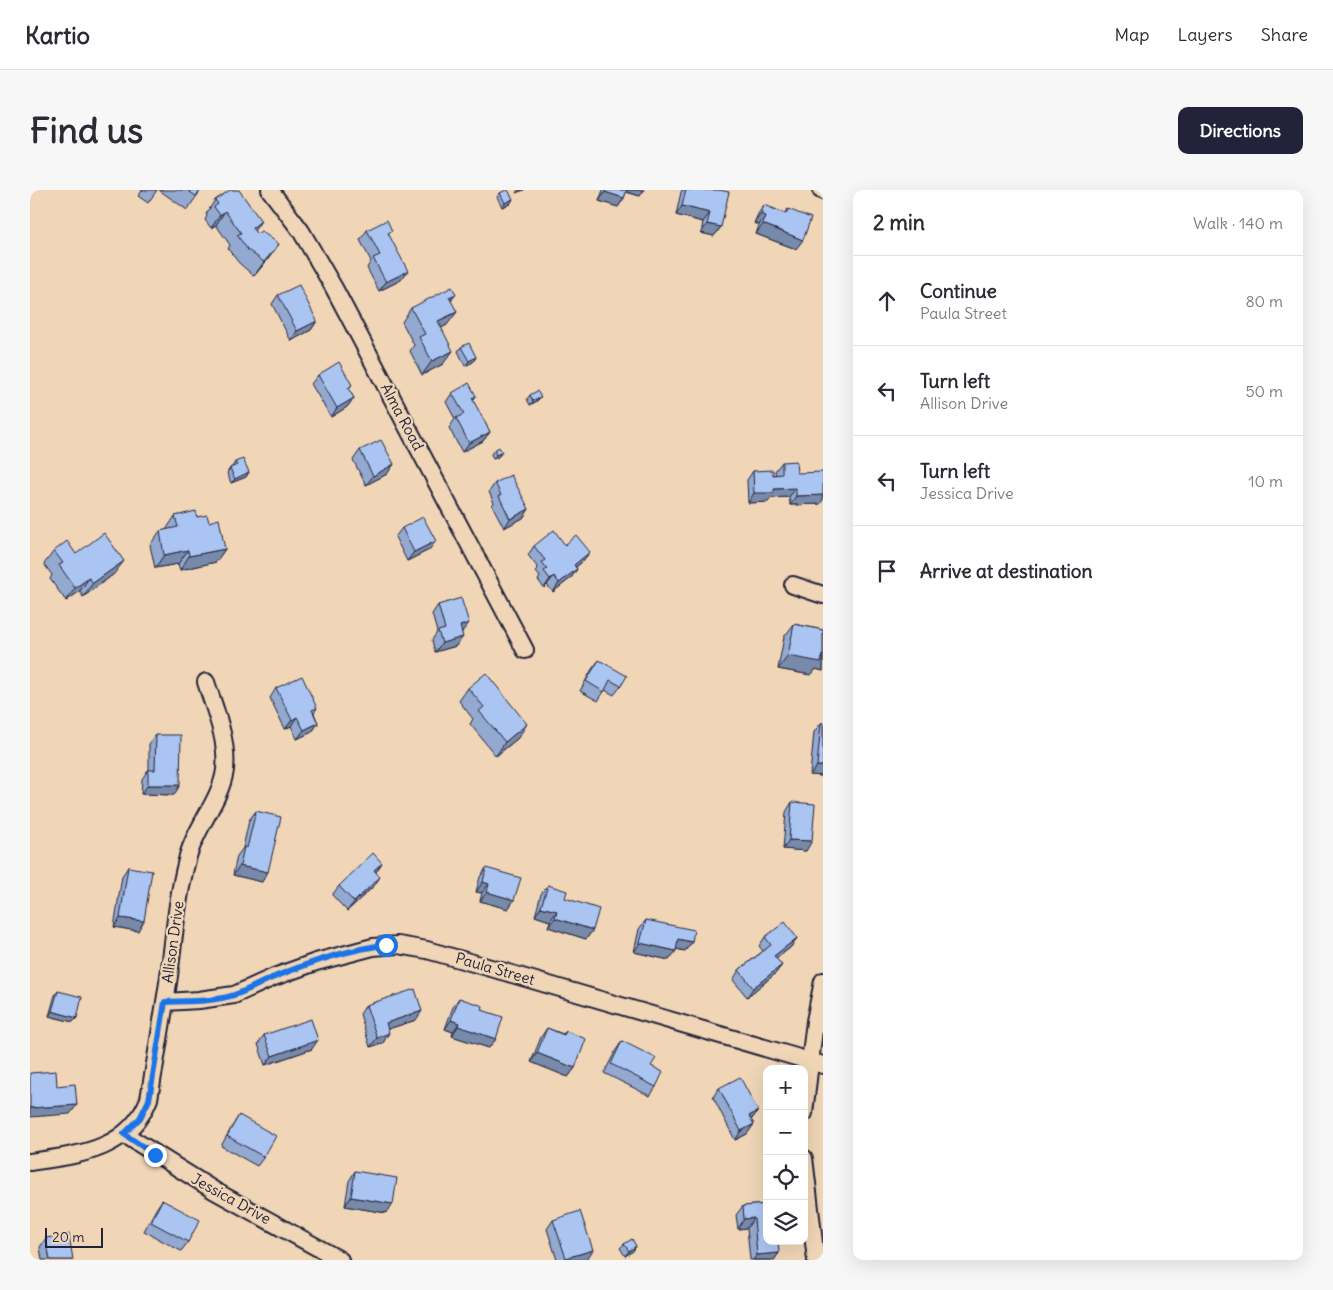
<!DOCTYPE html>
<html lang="en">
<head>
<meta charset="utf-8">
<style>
  body { margin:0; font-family:Delius,sans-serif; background:#f7f7f7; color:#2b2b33 }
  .controls { position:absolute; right:15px; bottom:15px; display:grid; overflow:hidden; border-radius:10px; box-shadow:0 5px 20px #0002 }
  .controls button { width:45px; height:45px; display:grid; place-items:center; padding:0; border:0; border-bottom:1px solid #e1e1e2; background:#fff; color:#2b2b33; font:25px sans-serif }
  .scale { position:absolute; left:15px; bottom:12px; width:58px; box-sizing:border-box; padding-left:5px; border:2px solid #22223b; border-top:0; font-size:14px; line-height:18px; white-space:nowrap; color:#22223b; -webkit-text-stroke:4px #f0d6b7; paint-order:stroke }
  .stop { position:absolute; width:15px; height:15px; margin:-11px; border:4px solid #1a73e8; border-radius:50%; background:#fff }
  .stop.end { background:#1a73e8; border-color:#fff; box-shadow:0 1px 5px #0008 }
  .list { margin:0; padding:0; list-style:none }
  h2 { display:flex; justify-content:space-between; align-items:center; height:65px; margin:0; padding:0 20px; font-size:21px }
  h2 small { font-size:16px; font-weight:400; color:#7c7c81 }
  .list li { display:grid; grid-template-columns:32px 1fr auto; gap:15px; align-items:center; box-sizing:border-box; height:90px; padding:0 20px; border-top:1px solid #e1e1e2 }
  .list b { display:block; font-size:19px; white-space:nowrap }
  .list p { margin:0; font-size:16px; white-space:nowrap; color:#7c7c81 }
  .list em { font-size:16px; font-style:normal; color:#7c7c81 }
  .icon { flex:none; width:28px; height:28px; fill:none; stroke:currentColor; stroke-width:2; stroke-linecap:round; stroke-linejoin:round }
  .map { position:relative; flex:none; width:793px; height:1070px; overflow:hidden; border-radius:10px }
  header { display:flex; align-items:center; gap:30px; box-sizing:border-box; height:70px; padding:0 25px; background:#fff; border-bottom:1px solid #e1e1e2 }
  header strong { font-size:24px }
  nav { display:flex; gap:28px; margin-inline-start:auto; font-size:18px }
  .intro { display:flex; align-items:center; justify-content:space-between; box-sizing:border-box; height:120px; padding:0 30px }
  h1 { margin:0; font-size:35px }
  .button { padding:12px 22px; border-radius:10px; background:#22223b; color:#fff; font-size:18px; font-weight:700 }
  main { display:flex; gap:30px; padding:0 30px }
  aside { flex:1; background:#fff; border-radius:10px; box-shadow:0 5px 20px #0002 }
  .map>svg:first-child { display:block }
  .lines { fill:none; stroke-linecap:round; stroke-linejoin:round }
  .minor-casing { stroke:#22223b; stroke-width:20 }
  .minor { stroke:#f0d6b7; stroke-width:16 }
  .wall { fill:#93a9d0; stroke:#22223b }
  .shaded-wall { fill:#788aa9; stroke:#22223b }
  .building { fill:#abc5f2; stroke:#22223b }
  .route { stroke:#1a73e8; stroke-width:6 }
  .labels { text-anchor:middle; stroke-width:4.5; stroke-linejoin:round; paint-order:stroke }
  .street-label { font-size:15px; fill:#22223b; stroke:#f0d6b7 }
</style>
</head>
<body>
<header>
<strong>Kartio</strong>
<nav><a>Map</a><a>Layers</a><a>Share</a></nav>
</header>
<div class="intro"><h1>Find us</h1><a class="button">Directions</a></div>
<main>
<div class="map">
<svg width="793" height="1070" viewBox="0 0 793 1070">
  <rect width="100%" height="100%" fill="#f0d6b7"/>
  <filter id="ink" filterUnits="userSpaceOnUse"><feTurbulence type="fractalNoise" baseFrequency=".02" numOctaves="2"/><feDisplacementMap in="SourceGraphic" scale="10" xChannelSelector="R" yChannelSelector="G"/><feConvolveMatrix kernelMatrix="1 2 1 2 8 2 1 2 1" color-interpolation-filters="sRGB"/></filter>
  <g filter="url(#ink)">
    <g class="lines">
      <defs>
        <g id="minor">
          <path d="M240 0 271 41 304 98 495 460"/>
          <path d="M791 0 793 1"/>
          <path d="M763 395 793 405"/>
          <path d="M135 812 169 810 204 805 244 787 286 772 343 757 368 755 397 760 475 782 793 875"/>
          <path d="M774 923 785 831 793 791"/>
          <path d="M94 944 185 1001 310 1070"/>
          <path d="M774 968 786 1070"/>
          <path d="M0 972C47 965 99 961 119 909 126 868 133 827 139 786 144 747 147 708 157 670 164 639 191 610 195 580 198 550 185 520 176 492"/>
        </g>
      </defs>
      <use href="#minor" class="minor-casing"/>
      <use href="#minor" class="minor"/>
    </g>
    <g class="wall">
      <path d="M111 0H127L118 13 108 6 112 1Z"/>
      <path d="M129 0H171L157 20Z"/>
      <path d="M573 0H614L610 6 596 2 594 8 588 17 569 11Z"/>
      <path d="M652 0H689L691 37 684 46 671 43 673 32 646 25 651 2Z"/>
      <path d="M470 3 483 9 480 14 472 17 467 7Z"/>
      <path d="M185 10 224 40 239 68 224 86 209 73 198 59 200 55 186 35 181 38 175 30 177 26 176 24Z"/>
      <path d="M734 15 755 23 758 19 766 59 726 44 729 35 724 33 728 24Z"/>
      <path d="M337 40 359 45 371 90 349 101 337 78 341 71 330 50Z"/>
      <path d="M426 104 421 111 417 135 411 138 413 174 392 185 380 161 384 155 372 132 381 118Z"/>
      <path d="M248 105 287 131 281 140 261 151 242 114Z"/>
      <path d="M431 157 446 167 443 172 435 176 428 161Z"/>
      <path d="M288 185 322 195 319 200 324 208 317 217 301 227 281 194Z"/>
      <path d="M422 203 446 206 443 211 460 242 453 251 432 262 419 238 425 229 416 212Z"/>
      <path d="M500 205 507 211 500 215 497 209Z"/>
      <path d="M330 260 364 274 357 284 336 295 323 270Z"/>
      <path d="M464 260 472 262 468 267 463 269 461 264Z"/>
      <path d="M205 272 219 282 216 287 201 293 197 283 200 278 202 277Z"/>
      <path d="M752 272 767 283 790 314 760 315 759 307 741 308 738 312 718 313 717 290 723 281 746 285 745 281Z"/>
      <path d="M465 293 499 319 493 328 474 338 462 315 464 313 459 302Z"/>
      <path d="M145 326 167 327 179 332 195 359 186 372 150 380 148 374 125 378 120 355 130 341 136 340Z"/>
      <path d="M372 338 399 360 377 371 365 347Z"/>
      <path d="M535 355 553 371 546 377 547 379 541 388 523 402 517 395 514 398 508 390 510 387 506 382 508 378 498 365 504 356Z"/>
      <path d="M24 361 46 364 84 384 53 407 50 401 36 411 20 389 22 385 14 374Z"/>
      <path d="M408 415 432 442 426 456 405 462 402 450 407 442 402 424Z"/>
      <path d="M764 434 793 440V481L786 479 781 485 748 479 754 447Z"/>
      <path d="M569 470 591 496 584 505 575 500 568 511 550 501 562 479Z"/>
      <path d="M246 498 287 518 284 523 288 533 282 542 267 549 261 536 255 539 240 508Z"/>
      <path d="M438 498 488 548 466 566 440 534 443 529 429 511Z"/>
      <path d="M791 533H793V586L780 585 784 542Z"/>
      <path d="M126 545 144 605 111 604 112 589 118 580H119V554Z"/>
      <path d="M762 612 776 661 753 659 756 622Z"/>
      <path d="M226 621 232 692 203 685 207 666 213 658 219 630Z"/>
      <path d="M98 677 108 741 84 737 92 686Z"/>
      <path d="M456 678 484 710 478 719 450 711 452 703 446 702 450 687Z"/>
      <path d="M346 682 344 696 317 721 302 705 309 696Z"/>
      <path d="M518 695 535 708 563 740 556 749 518 737 520 731 505 726 511 704Z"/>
      <path d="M616 730 662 752 655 761 646 759 639 770 604 762 609 739Z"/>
      <path d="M735 747 767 748 761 757 746 769 752 775 745 784 717 807 703 790 709 780 733 761 729 756Z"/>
      <path d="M28 801 47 828 43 832 19 826 25 805Z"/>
      <path d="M429 808 452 820 466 849 459 858 422 846 423 842 415 839 423 817Z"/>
      <path d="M336 815 386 830 358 839 353 853 340 857 330 824Z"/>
      <path d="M517 838 533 844 536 841 545 878 538 887 501 872 511 847Z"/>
      <path d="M234 845 282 859 235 875 228 854Z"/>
      <path d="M592 851 621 876 626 897 620 906 574 883 586 860Z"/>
      <path d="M689 898 728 921 721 930 724 934 717 944 705 950 683 907Z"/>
      <path d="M209 925 234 967 227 976 191 956 203 935Z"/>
      <path d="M325 981 356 1023 315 1016 319 991Z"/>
      <path d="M132 1010 158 1052 151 1061 114 1041 126 1019Z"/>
      <path d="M737 1014 749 1063 744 1070H720L717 1038 708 1039 706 1025 713 1016Z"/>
      <path d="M523 1030 557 1069 553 1070H527L517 1039Z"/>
      <path d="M16 1048 43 1070H12L10 1057Z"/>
      <path d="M594 1054 606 1056 603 1061 595 1066 590 1058Z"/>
    </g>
    <g class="shaded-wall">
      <path d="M488 0H494L486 3Z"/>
      <path d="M593 0H614L610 6 593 1Z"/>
      <path d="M575 2 594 8 588 17 569 11Z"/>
      <path d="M483 9 480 14 472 17 475 13Z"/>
      <path d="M652 16 680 23 673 32 646 25Z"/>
      <path d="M195 21 186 35 181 38 190 25Z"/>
      <path d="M731 24 736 26 729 35 724 33Z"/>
      <path d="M231 31 222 44V38Z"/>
      <path d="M677 34 691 37 684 46 671 43Z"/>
      <path d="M733 34 773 50 766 59 726 44Z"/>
      <path d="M249 54 239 68 224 86 234 72Z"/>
      <path d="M378 81 371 90 349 101 356 92Z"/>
      <path d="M426 104 416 117 419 107Z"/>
      <path d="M427 122 417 135 398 145 408 131Z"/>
      <path d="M287 131 281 140 261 151 267 141Z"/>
      <path d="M423 161 413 174 392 185 402 171Z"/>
      <path d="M446 167 443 172 435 176 439 171Z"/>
      <path d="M511 207 507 211 500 215 503 211Z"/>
      <path d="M324 208 317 217 301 227 307 218Z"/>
      <path d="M460 242 453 251 432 262 439 253Z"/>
      <path d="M472 262 468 267 463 269 466 265Z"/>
      <path d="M364 274 357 284 336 295 343 286Z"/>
      <path d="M219 282 216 287 201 293 205 289Z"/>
      <path d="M766 298 759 307 741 308 738 312 718 313 724 303 744 299Z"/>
      <path d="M793 305V310L790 314 760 315 766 306Z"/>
      <path d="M499 319 493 328 474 338 480 329Z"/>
      <path d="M406 351 399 360 377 371 384 362Z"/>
      <path d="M195 359 186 372 150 380 159 366Z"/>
      <path d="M158 360 148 374 125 378 134 365Z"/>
      <path d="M560 362 553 371 537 384 544 375Z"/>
      <path d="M94 371 84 384 53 407 63 393Z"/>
      <path d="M547 379 541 388 523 402 529 393Z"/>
      <path d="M524 386 517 395 514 398 520 389Z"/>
      <path d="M59 388 50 401 36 411 45 398Z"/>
      <path d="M439 433 432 442 423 445 430 436Z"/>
      <path d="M433 447 426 456 405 462 412 453Z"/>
      <path d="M758 466H793V481L786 479 781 485 748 479Z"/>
      <path d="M267 527 261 536 255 539 262 530Z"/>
      <path d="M288 533 282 542 267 549 274 540Z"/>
      <path d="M497 534 488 548 466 566 475 552Z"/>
      <path d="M787 576H793V586L780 585Z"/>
      <path d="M118 595H150L144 605 111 604Z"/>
      <path d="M759 650 782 651 776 661 753 659Z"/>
      <path d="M352 673 346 682 344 680Z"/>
      <path d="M210 676 238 682 232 692 203 685Z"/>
      <path d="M350 687 344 696 317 721 324 712Z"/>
      <path d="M453 692 459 694 452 703 446 702Z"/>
      <path d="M457 702 484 710 478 719 450 711Z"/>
      <path d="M511 717 527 721 520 731 505 726Z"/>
      <path d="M90 728 114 731 108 741 84 737Z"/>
      <path d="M525 728 563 740 556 749 518 737Z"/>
      <path d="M767 748 761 757 738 775 744 766Z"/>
      <path d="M648 749 662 752 655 761 642 758Z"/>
      <path d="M610 753 646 761 639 770 604 762Z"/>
      <path d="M752 775 745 784 717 807 723 798Z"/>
      <path d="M22 821 47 828 43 832 19 826Z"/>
      <path d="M392 821 386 830 349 842 356 833Z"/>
      <path d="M421 830 429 833 423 842 415 839Z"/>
      <path d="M428 836 466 849 459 858 422 846Z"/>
      <path d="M359 843 353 853 340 857 347 848Z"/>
      <path d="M288 850 282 859 235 875 242 866Z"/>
      <path d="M507 863 545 878 538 887 501 872Z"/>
      <path d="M47 915 40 924 0 927V918Z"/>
      <path d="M728 921 721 930 719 926Z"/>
      <path d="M724 934 717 944 705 950 711 941Z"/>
      <path d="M321 1007 363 1014 356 1023 315 1016Z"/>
      <path d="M724 1028 717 1038 708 1039 714 1029Z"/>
      <path d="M606 1056 603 1061 595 1066 599 1061Z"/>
      <path d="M563 1060 557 1069 553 1070H535L536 1068Z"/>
      <path d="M749 1063 744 1070H723L727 1065Z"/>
    </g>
    <g class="building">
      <path d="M157 0H171L166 6Z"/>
      <path d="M200 0H209L231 31 222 38 227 44 231 41 249 54 234 72 218 60 207 45 211 43 195 21 190 25 184 17 188 14 185 10Z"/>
      <path d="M476 0H478L483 9 475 13 470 3Z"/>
      <path d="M576 0H597L594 8 575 2Z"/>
      <path d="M656 0H689L699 2 691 37 677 34 680 23 652 16Z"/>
      <path d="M734 15 756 24 758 19 781 28 773 50 733 34 736 26 731 24Z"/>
      <path d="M357 30 362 41 358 43 378 81 356 92 343 68 350 65 337 40Z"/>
      <path d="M269 95 287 131 267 141 248 105Z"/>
      <path d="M422 97 426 104 419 107 427 122 408 131 423 161 402 171 389 147 395 144 381 118Z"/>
      <path d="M439 153 446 167 439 171 431 157Z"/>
      <path d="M309 172 322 195 318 198 324 208 307 218 288 185Z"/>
      <path d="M439 193 446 206 442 208 460 242 439 253 426 228 434 224 422 203Z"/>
      <path d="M507 201 511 207 503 211 500 205Z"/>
      <path d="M351 250 364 274 343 286 330 260Z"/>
      <path d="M469 257 472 262 466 265 464 260Z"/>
      <path d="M213 269 219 282 205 289 200 278 207 275 205 272Z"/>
      <path d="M766 271 767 283 793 282V305L766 306V298L744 299V303H724L723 281 743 280V285L752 284V272Z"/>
      <path d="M481 285 499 319 480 329 469 306 471 305 465 293Z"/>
      <path d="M166 321 167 327 177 325 179 332 189 329 195 359 159 366 158 360 134 365 130 341 148 337 145 326Z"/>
      <path d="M393 327 406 351 384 362 372 338Z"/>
      <path d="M524 340 535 355 546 345 560 362 544 375 547 379 529 393 524 386 520 389 514 381 517 379 512 372 515 370 504 356Z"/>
      <path d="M74 343 94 371 63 393 59 388 45 398 29 375 33 373 24 361 37 351 46 364Z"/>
      <path d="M431 408 439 433 430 436 433 447 412 453 408 441 415 439 408 415Z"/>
      <path d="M764 434 793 440V466L792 465 791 472 758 466Z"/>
      <path d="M569 470 597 486 591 496 580 490 574 502 556 491Z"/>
      <path d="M456 483 497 534 475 552 449 521 454 517 438 498Z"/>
      <path d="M272 486 287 518 282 520 288 533 274 540 267 527 262 530 246 498Z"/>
      <path d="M791 533H793V576H787Z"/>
      <path d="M126 545H151L150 595H118V580H125Z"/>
      <path d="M762 612 785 614 782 651 759 650Z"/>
      <path d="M226 621 251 627 238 682 210 676 214 657 217 658Z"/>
      <path d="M343 663 352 673 344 680 350 687 324 712 309 696Z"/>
      <path d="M98 677 122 681 114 731 90 728Z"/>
      <path d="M456 678 491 688 484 710 457 702 459 694 453 692Z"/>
      <path d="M518 695 537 701 535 708 569 719 563 740 525 728 527 721 511 717Z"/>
      <path d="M616 730 664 740 662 752 648 749 646 761 610 753Z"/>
      <path d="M755 732 767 748 744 766 752 775 723 798 709 780 741 755 735 747Z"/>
      <path d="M385 799 392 821 356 833 359 843 347 848 336 815Z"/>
      <path d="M28 801 52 807 47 828 22 821Z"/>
      <path d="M429 808 453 816 452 820 473 827 466 849 428 836 429 833 421 830Z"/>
      <path d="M281 829 288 850 242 866 234 845Z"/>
      <path d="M517 838 534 845 536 841 556 849 545 878 507 863Z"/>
      <path d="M592 851 626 868 621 876 633 882 626 897 581 874Z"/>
      <path d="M26 881 27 896 45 894 47 915 0 918V883Z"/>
      <path d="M710 887 728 921 719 926 724 934 711 941 689 898Z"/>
      <path d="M209 925 246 946 234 967 197 946Z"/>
      <path d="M325 981 367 988 363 1014 321 1007Z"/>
      <path d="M132 1010 170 1030 158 1052 121 1032Z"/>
      <path d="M737 1014V1051H748L749 1063 727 1065 724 1028 714 1029 713 1016Z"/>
      <path d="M550 1021 563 1060 536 1068 523 1030Z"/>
      <path d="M39 1044 43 1070H20L16 1048Z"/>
      <path d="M602 1049 606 1056 599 1061 594 1054Z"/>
    </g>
  </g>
  <g class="lines" filter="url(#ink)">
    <path class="route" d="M125 965 94 944 110 928 119 910 135 812C157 811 183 812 204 805 217 801 230 793 242 788 278 773 318 759 356 755"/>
  </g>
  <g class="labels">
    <g class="street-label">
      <text transform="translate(372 227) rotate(62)" y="5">Alma Road</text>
      <text transform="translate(143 752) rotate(-82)" y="5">Allison Drive</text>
      <text transform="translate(465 779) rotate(16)" y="5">Paula Street</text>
      <text transform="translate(201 1009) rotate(29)" y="5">Jessica Drive</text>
    </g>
  </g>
</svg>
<div class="controls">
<button>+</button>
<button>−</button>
<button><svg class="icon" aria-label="locate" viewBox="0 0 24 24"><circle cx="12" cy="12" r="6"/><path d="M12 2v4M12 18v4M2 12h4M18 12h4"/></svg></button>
<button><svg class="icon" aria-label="layers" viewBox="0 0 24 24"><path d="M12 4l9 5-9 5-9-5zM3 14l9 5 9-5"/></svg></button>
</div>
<div class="scale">20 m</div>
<div class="stop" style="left:356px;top:755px"></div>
<div class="stop end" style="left:125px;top:965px"></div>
</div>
<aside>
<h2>2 min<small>Walk · 140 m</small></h2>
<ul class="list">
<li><svg class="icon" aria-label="ahead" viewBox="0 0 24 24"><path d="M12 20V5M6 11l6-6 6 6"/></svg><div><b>Continue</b><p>Paula Street</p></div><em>80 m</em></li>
<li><svg class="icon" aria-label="left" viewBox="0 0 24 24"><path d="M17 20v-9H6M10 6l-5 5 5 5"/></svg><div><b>Turn left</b><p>Allison Drive</p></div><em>50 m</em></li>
<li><svg class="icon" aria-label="left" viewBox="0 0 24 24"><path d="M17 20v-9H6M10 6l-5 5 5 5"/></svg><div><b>Turn left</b><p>Jessica Drive</p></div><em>10 m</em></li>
<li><svg class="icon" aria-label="arrive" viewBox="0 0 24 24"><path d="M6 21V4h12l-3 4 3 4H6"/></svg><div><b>Arrive at destination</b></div></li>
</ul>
</aside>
</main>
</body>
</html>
